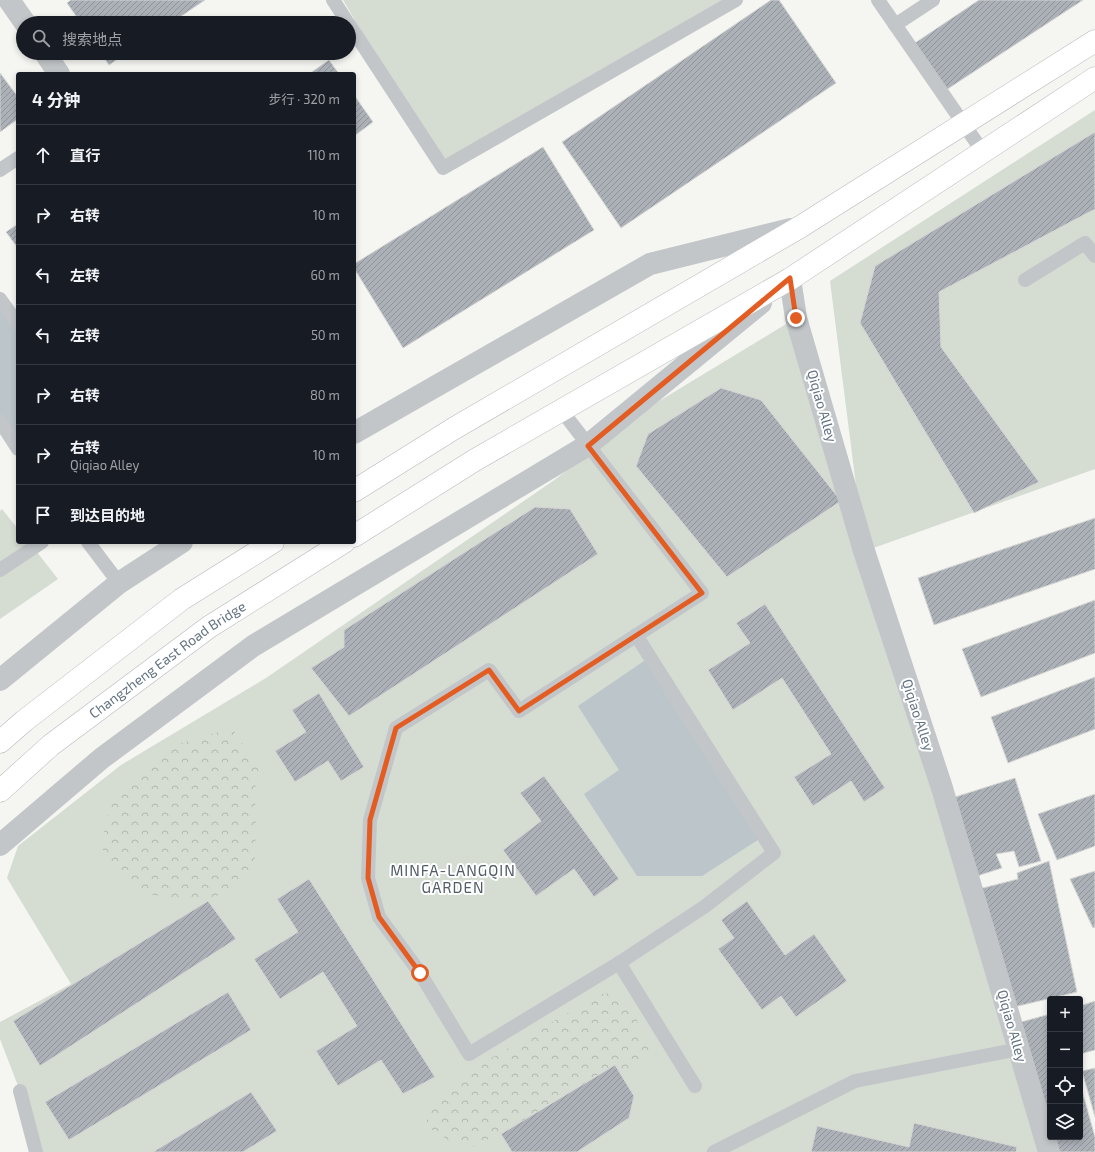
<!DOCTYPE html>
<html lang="zh">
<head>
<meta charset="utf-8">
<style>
  body { margin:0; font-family:"Exo 2","Noto Sans SC",sans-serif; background:#20242c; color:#f1f3f6 }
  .controls { position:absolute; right:12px; bottom:12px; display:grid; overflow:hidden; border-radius:4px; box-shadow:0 2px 6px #0003 }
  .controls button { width:36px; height:36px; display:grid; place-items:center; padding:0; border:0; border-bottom:1px solid #363941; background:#171b24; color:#f1f3f6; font:20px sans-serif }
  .stop { position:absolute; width:12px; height:12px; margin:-9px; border:3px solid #e35d23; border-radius:50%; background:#fff }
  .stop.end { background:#e35d23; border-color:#fff; box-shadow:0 1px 4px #0008 }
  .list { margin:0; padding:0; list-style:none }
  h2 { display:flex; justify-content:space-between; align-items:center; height:52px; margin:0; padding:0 16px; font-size:17px }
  h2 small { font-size:13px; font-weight:400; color:#9ea1a6 }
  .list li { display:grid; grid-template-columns:26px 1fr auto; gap:12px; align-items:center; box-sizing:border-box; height:60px; padding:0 16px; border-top:1px solid #363941 }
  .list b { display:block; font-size:15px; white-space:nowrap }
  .list p { margin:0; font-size:13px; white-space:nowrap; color:#9ea1a6 }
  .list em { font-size:13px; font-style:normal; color:#9ea1a6 }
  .icon { flex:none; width:22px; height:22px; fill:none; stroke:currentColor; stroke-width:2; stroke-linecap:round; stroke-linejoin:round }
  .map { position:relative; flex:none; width:1095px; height:1152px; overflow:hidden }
  .search { position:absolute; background:#171b24; box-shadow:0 2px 6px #0003; left:16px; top:16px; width:340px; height:44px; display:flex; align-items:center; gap:10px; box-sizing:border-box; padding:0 14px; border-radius:22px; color:#9ea1a6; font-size:15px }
  .panel { position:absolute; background:#171b24; box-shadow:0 2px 6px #0003; left:16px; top:72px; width:340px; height:472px; border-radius:4px }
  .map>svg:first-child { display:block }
  .green { fill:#d5dcd2 }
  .forest { fill:url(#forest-crowns) }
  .water { fill:#bbc5ca }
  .building { fill:url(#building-hatch); stroke:#d6d6d4 }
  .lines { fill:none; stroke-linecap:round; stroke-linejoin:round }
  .primary-casing { stroke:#b5b9bd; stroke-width:23 }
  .service { stroke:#c2c6c9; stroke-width:14 }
  .minor { stroke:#c2c6c9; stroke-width:22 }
  .tertiary { stroke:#c2c6c9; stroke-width:22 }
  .primary { stroke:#fff; stroke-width:22 }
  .route { stroke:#e35d23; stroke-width:5 }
  .labels { text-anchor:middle; stroke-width:4; stroke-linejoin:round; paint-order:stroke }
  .street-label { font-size:14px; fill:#647382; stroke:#fff }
  .neighbourhood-label { font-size:15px; letter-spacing:1px; fill:#525c67; stroke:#fff }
</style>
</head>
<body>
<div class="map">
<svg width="1095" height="1152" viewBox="0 0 1095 1152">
  <defs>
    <pattern id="forest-crowns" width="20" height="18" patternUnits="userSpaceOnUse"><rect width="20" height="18" fill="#d5dcd2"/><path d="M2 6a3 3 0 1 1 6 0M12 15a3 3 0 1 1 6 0" fill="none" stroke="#b0b7b0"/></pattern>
    <pattern id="building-hatch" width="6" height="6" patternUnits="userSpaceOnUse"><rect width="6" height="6" fill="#abb1b7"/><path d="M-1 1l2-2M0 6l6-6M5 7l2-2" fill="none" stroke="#8f949a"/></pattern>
  </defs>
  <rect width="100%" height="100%" fill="#f5f5f1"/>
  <g class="green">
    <path d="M343 0H736L443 168Z"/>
    <path d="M1095 110V469L865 551 1049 1152H36L20 1091 0 1039V1022L71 984 7 878 18 846 121 765 266 678 553 481 656 403 796 318 864 548 830 281Z"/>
    <path d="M2 509 18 529V542H29L58 579 0 619V511Z"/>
  </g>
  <g class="forest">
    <path d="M232 728 259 768 255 789 256 832 254 875 208 901 135 893 109 865 101 845 111 802 162 749Z"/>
    <path d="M617 993 632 1009 649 1049 641 1065 472 1147 457 1146 425 1125 434 1102 459 1077 600 994Z"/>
  </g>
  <g class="water">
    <path d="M0 299 18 324V449L0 421Z"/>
    <path d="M650 657 764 836 702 876H637L584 794 619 770 578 706Z"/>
  </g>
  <g class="building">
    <path d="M71 0H205L171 23H81L67 3Z"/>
    <path d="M771 0H779L836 83 621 228 562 142Z"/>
    <path d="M979 0H1083L943 92 912 45Z"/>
    <path d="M101 53H126L109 65Z"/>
    <path d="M329 60 339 74H309Z"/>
    <path d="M0 73 18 97V119L0 132Z"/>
    <path d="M354 95 373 122 354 136Z"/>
    <path d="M1095 132V209L939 292 941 347 1039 482 974 513 860 323 875 266Z"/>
    <path d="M543 147 594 230 403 348 354 268V264Z"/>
    <path d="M18 224V248L6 232Z"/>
    <path d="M721 388 761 400 841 501 727 577 636 466 648 434Z"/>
    <path d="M535 507 570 509 598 554 349 716 311 668 344 647V630Z"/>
    <path d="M1095 518V569L934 625 918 578Z"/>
    <path d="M1095 600V653L981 697 962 649Z"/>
    <path d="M765 604 885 788 864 802 851 781 813 806 794 777 831 754 782 678 733 710 708 670 750 643 736 623Z"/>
    <path d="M1095 677V729L1008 763 991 717Z"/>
    <path d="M319 693 364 767 341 781 328 761 295 782 275 751 306 732 292 710Z"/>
    <path d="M544 776 619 879 594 897 574 869 536 896 503 850 541 821 520 793Z"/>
    <path d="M1015 778 1041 861 1019 867 1014 851 996 854 1002 868 977 876 952 798Z"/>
    <path d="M1095 794V846L1057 860 1038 814Z"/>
    <path d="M1049 861 1077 992 1010 1008 975 890 1018 879 1017 873Z"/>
    <path d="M1095 871V927L1093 928 1070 879Z"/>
    <path d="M309 879 435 1077 403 1094 381 1060 338 1086 316 1051 357 1026 323 972 280 999 254 959 298 932 277 899Z"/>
    <path d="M208 901 236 939 40 1066 13 1021Z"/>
    <path d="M747 901 785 955 814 934 847 981 796 1017 781 996 762 1010 718 949 734 938 721 920Z"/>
    <path d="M228 992 251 1030 69 1140 45 1102Z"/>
    <path d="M1095 1001V1050L1080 1054V1006Z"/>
    <path d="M1050 1014V1137H1080V1083L1095 1137V1152H1053L1014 1024Z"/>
    <path d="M615 1065 634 1096 629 1118 577 1152H512L501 1134Z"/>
    <path d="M1095 1068V1117L1082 1071Z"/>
    <path d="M251 1092 277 1131 243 1152H153Z"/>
    <path d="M914 1123 1017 1147 1016 1152H811L817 1126 909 1147Z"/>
  </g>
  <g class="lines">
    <defs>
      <g id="primary">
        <path d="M354 491 453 429 800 227 1095 41"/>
        <path d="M354 536 475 460 790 279 1095 78"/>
        <path d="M0 742 24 721 182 599 273 542"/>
        <path id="s1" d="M0 791 51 745 209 627 344 542"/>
      </g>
    </defs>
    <use href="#primary" class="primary-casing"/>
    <g class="service">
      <path d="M333 0 348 23"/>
      <path d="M878 0 983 152"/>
      <path d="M349 24 443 168 736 0"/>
      <path d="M895 25 933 0"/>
      <path d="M0 170 18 158"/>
      <path d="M1025 280 1085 243 1095 256"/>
      <path d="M0 299 18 324"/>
      <path d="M562 411 702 593C641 632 580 671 519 711L489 670 396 728 370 820 368 878 379 917 420 973 469 1054 619 963 704 907 774 853 636 635"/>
      <path d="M0 421 18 449"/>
      <path d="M88 542 119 583"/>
      <path d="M0 570 42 542"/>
      <path d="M619 963 695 1086"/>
      <path d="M20 1091 36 1152"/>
      <path d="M714 1152 855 1081 1019 1049"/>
    </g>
    <g class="minor">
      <path d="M9 0 25 23"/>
      <path d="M45 53 59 74"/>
      <path d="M790 279 796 318 864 551 942 788 1049 1152"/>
    </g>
    <g class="tertiary">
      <path d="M354 433 650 264 791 229"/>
      <path d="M0 680 119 583 182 542"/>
      <path d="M0 845 102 758 253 646 588 445 761 303"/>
    </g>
    <use href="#primary" class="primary"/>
  </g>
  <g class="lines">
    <path class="route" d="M420 973 379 917 368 878 370 820 396 728 489 670 519 711 702 593 588 446 790 278 796 318"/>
  </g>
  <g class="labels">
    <g class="street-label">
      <text transform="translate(822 406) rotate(74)" y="5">Qiqiao Alley</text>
      <text dy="5" stroke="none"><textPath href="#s1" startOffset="213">Changzheng East Road Bridge</textPath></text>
      <text transform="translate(918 715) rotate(72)" y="5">Qiqiao Alley</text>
      <text transform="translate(1012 1026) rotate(74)" y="5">Qiqiao Alley</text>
    </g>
    <g class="neighbourhood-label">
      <text x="453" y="876">MINFA-LANGQIN<tspan x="453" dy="17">GARDEN</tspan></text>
    </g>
  </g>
</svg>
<div class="controls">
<button>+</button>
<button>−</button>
<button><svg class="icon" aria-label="locate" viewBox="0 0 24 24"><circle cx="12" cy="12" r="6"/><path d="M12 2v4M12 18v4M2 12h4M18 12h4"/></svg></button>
<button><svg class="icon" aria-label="layers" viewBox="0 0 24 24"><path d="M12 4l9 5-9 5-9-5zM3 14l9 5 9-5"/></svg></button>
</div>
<div class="stop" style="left:420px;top:973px"></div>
<div class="stop end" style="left:796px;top:318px"></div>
<div class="search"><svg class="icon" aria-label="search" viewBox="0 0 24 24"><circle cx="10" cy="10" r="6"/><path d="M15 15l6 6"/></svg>搜索地点</div>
<section class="panel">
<h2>4 分钟<small>步行 · 320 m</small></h2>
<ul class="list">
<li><svg class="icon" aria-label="ahead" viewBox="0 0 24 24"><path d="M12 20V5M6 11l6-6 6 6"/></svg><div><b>直行</b></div><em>110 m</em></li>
<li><svg class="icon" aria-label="right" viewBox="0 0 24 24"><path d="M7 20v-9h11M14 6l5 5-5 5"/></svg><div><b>右转</b></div><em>10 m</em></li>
<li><svg class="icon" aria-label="left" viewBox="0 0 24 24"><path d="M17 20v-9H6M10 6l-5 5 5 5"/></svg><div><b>左转</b></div><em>60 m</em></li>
<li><svg class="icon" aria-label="left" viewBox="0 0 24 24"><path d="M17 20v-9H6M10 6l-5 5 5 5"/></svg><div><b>左转</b></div><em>50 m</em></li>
<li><svg class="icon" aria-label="right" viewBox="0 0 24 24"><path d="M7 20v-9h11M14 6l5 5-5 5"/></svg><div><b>右转</b></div><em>80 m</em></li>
<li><svg class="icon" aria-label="right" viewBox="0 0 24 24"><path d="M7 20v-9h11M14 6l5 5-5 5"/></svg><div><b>右转</b><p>Qiqiao Alley</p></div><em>10 m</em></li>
<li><svg class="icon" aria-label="arrive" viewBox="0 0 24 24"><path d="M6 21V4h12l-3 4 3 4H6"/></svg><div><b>到达目的地</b></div></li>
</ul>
</section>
</div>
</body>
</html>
